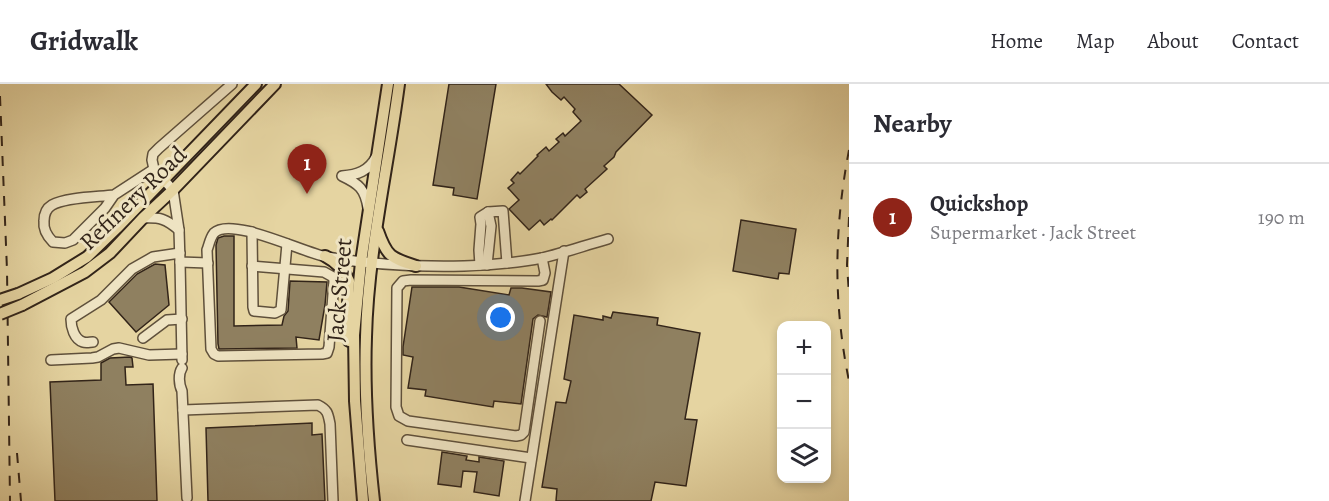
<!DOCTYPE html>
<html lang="en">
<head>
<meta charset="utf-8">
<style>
  body { margin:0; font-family:Alegreya,serif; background:#f7f7f7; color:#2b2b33 }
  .controls { position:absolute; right:18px; bottom:18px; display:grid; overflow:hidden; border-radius:12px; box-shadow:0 3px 9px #0003 }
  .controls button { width:54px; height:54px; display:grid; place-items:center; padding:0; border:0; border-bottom:2px solid #e1e1e2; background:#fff; color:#2b2b33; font:30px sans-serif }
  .you { position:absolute; left:501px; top:234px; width:21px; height:21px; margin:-15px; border:4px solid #fff; border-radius:50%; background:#1a73e8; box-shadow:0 0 0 9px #1a73e833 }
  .badge { display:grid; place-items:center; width:39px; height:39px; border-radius:50%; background:#8f2418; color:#fff; font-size:20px; font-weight:700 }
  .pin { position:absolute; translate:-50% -50px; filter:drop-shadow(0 2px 3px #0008) }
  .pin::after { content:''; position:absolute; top:32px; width:21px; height:18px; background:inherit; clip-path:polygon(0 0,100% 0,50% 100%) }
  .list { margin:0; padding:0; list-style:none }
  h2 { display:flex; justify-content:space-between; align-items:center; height:78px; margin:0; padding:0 24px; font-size:26px }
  h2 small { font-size:20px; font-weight:400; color:#7c7c81 }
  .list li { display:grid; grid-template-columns:39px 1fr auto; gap:18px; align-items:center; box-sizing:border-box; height:108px; padding:0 24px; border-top:2px solid #e1e1e2 }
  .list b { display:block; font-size:22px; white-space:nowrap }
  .list p { margin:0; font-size:20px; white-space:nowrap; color:#7c7c81 }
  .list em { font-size:20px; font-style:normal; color:#7c7c81 }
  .icon { flex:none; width:33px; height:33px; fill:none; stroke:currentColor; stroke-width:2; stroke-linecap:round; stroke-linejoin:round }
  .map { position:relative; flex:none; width:849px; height:417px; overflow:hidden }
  header { display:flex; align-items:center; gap:36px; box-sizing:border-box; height:84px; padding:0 30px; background:#fff; border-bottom:2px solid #e1e1e2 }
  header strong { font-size:28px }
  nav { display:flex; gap:33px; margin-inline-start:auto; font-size:21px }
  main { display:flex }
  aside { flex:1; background:#fff }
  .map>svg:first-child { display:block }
  .building { fill:#8f8060; stroke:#322419; stroke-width:1.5 }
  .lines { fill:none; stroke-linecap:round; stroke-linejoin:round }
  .minor-casing { stroke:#5f503b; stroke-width:12 }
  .major-casing { stroke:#322419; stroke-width:14 }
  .minor { stroke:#eee3c2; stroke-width:9 }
  .major { stroke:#e5d4a1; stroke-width:10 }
  .rail { stroke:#322419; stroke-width:2; stroke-dasharray:10 10; stroke-linecap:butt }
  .major-bridge-casing { stroke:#322419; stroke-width:14; stroke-linecap:butt }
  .major-bridge { stroke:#e5d4a1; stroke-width:10 }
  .labels { text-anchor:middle; stroke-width:6; stroke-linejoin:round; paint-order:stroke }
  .street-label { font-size:24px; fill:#322419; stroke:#eee3c2 }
</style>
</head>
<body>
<header>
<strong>Gridwalk</strong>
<nav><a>Home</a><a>Map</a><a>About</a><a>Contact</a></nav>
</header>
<main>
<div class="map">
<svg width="849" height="417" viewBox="0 0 849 417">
  <rect width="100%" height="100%" fill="#e5d4a1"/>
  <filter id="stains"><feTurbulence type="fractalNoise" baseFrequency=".00333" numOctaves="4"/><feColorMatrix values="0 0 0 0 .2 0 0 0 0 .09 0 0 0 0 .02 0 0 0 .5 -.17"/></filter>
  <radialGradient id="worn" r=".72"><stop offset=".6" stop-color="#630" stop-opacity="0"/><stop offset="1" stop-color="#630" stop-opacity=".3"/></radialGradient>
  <g class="building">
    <path d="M449 0H496L477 115 453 111 454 104 433 101Z"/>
    <path d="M546 0H619L652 31 616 68 614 73 604 82 607 85 585 105 587 108 580 114 577 111 552 136 551 135 544 141 540 136 529 146 509 125 519 116 508 104 514 99 511 96 518 88 520 90 538 72 537 71 546 63 549 67 559 58 556 55 563 49 565 52 581 37 573 28 575 25 564 13 561 16 552 8Z"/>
    <path d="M741 136 796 145 789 190 779 189 778 195 733 187Z"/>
    <path d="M224 152H234V242L282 241 284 232 288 227 290 197 327 198 325 221 319 256 296 253 297 264 219 265 218 260 216 161 218 154Z"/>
    <path d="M155 180 165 181 169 221 136 248 109 218 137 190Z"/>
    <path d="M412 203H459L509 211 511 204H522L551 208 547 233 538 231 533 235 521 320 494 317 493 323 425 312 426 306 408 304 413 273 403 271V263Z"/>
    <path d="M613 228 658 234 657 241 700 249 685 335 697 336 686 402 655 398 651 417H556L557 405 542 403 556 318 566 319 571 297 564 295 574 231 603 236V232L611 234Z"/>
    <path d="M130 273 132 274 133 283H125L126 301 153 300 157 417H55L50 298 101 296V279L110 274Z"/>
    <path d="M312 339V351L322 350 325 417H208L206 344Z"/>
    <path d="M442 368 467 372 466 376 479 378V373L504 377 499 412 474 408 477 388 463 387 461 403 438 400Z"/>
  </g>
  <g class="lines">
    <defs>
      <g id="minor">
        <path d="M114 111C98 113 66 113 52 121 47 124 44 130 44 137 43 146 47 152 53 158L65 159 73 156 105 124 114 111 154 85"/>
        <path d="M368 124C365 105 359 100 342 92 357 91 369 87 376 73"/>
        <path d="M143 134C160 133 166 135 179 146"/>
        <path d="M252 148 253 223 254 227 275 229 281 226 287 160"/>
        <path d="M180 178 182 276"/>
        <path d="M208 179 180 178 179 146 173 106 154 85 152 76 153 70 159 64 232 0"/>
        <path d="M480 181 479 166 481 140 480 133 488 128 503 127 507 179"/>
        <path d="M487 181 491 142 488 128"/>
        <path d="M252 182 324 188 333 193 334 197 329 263 327 269 322 270 218 272 214 270 211 265 207 166C209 161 210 154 214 149 231 132 304 169 327 173 373 181 418 183 464 182 490 181 517 179 542 174 564 169 586 161 608 155"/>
        <path d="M540 237 524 348 521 351 516 352 408 337 399 332 396 323 397 204 403 197 411 196 538 197 543 196 545 189 542 174"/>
        <path d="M143 254 167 236 182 235"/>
        <path d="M93 258C90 258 86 259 83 258 74 255 71 243 71 235L101 216 132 185 153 173 180 169"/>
        <path d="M51 276 92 274 98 273 113 265 119 264 149 271 182 270"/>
        <path d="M182 284C178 290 179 301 182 307L187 414"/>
        <path d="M183 326 318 321C328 326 328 330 330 340L333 417"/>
        <path d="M407 356 531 374"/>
        <path d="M525 417 564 167"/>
      </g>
      <g id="major">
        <path d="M378 147C387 173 391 174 416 182"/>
        <path d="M325 172C336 178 344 185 349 197L347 243 349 257"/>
        <path d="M18 210 53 194 87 173 117 144 256 0"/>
        <path d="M22 221 85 188 110 169 143 134 173 106 275 0"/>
        <path d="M363 417 355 317 354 251 361 178 388 0"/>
        <path d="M374 417C368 363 364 308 366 253 368 168 388 84 399 0"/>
      </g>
    </defs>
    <use href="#minor" class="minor-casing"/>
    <use href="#major" class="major-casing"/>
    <use href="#minor" class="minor"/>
    <use href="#major" class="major"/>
    <g class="rail">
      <path d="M0 12 7 186 10 417"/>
      <path d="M849 66C834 144 833 219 849 297"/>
      <path d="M849 133 847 181 849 210"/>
      <path d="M17 369 21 417"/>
    </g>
    <defs>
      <g id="major-bridge">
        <path d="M0 216 18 210"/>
        <path d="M0 230 22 221"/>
      </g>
    </defs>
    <use href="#major-bridge" class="major-bridge-casing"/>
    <use href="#major-bridge" class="major-bridge"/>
  </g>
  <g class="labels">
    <g class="street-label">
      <text transform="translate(133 114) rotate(-44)" y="8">Refinery Road</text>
      <text transform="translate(339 206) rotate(-85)" y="8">Jack Street</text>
    </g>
  </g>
  <rect width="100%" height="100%" filter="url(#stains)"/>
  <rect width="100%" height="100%" fill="url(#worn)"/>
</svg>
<div class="controls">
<button>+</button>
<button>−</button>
<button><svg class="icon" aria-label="layers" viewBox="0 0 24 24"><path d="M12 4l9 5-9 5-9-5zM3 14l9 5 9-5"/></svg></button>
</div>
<div class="you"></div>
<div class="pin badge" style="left:307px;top:110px">1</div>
</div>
<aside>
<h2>Nearby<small></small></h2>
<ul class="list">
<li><span class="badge">1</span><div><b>Quickshop</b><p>Supermarket · Jack Street</p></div><em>190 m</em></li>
</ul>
</aside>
</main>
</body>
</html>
